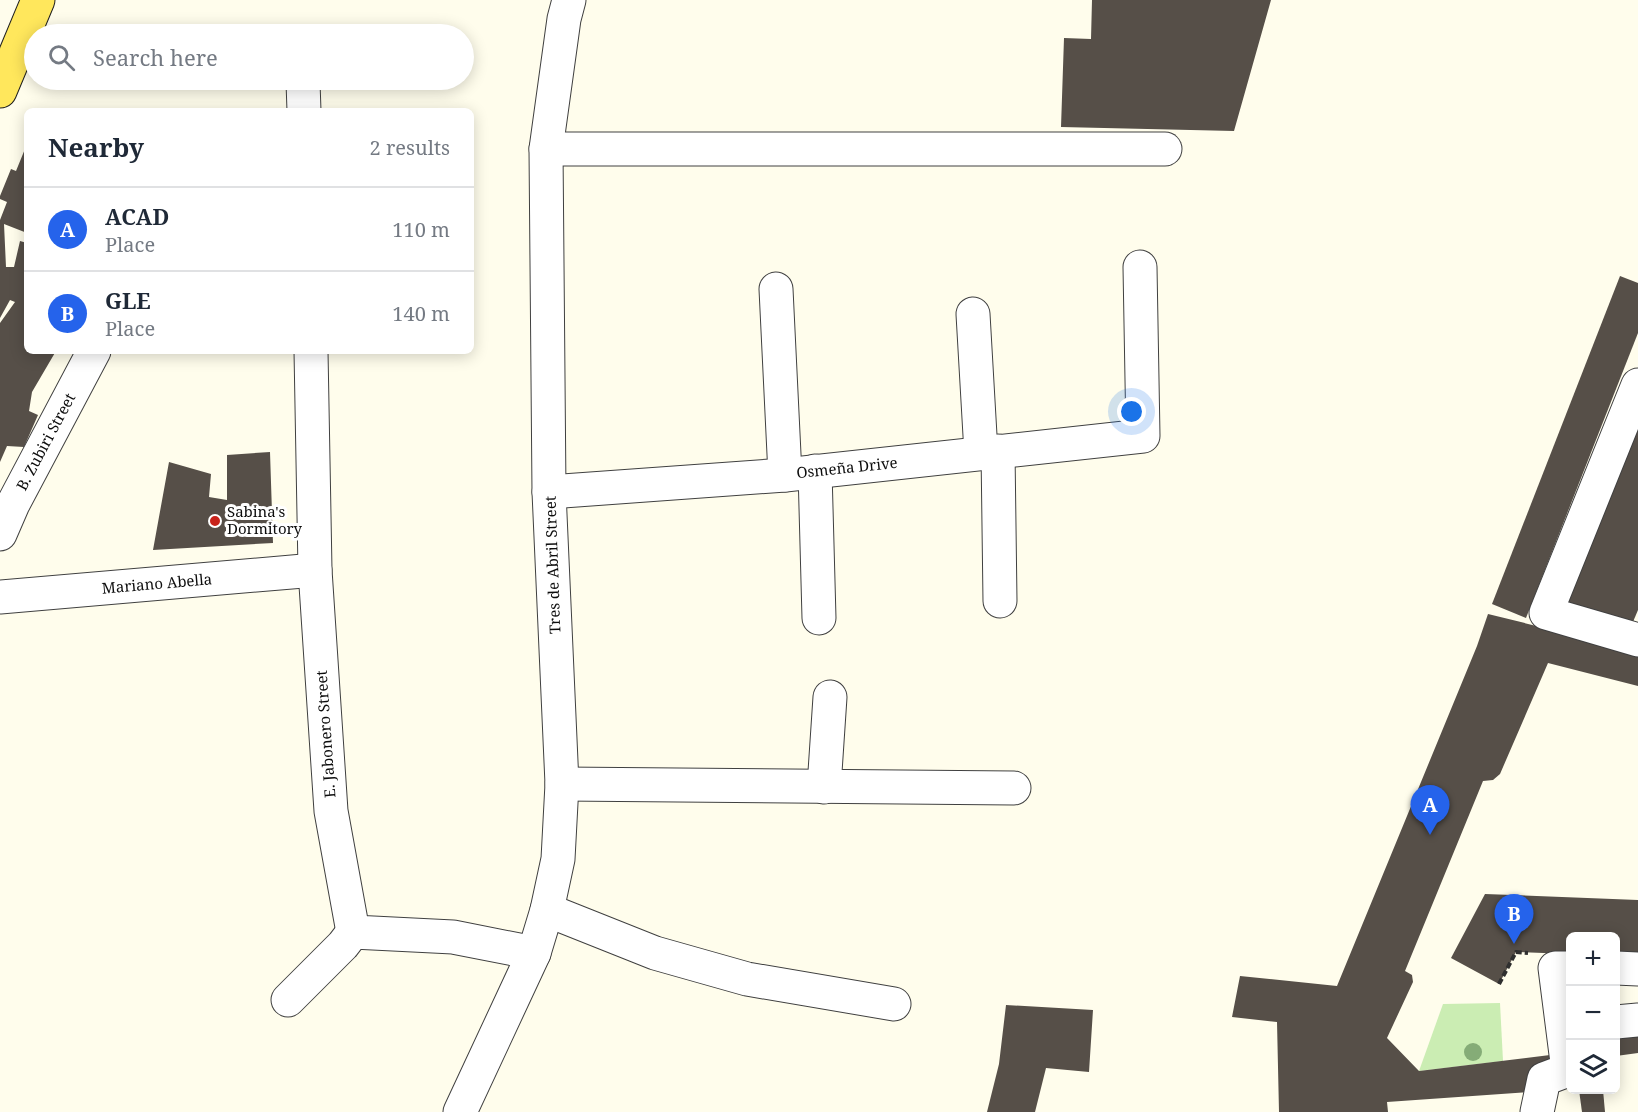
<!DOCTYPE html>
<html lang="en">
<head>
<meta charset="utf-8">
<style>
  body { margin:0; font-family:"Noto Serif",serif; background:#f2f2f3; color:#1f2937 }
  .controls { position:absolute; right:18px; bottom:18px; display:grid; overflow:hidden; border-radius:9px; box-shadow:0 3px 15px #0003 }
  .controls button { width:54px; height:54px; display:grid; place-items:center; padding:0; border:0; border-bottom:2px solid #e0e1e3; background:#fff; color:#1f2937; font:30px sans-serif }
  .you { position:absolute; left:1132px; top:412px; width:21px; height:21px; margin:-15px; border:4px solid #fff; border-radius:50%; background:#1a73e8; box-shadow:0 0 0 9px #1a73e833 }
  .badge { display:grid; place-items:center; width:39px; height:39px; border-radius:50%; background:#2563eb; color:#fff; font-size:20px; font-weight:700 }
  .pin { position:absolute; translate:-50% -50px; filter:drop-shadow(0 2px 3px #0008) }
  .pin::after { content:''; position:absolute; top:32px; width:21px; height:18px; background:inherit; clip-path:polygon(0 0,100% 0,50% 100%) }
  .list { margin:0; padding:0; list-style:none }
  h2 { display:flex; justify-content:space-between; align-items:center; height:78px; margin:0; padding:0 24px; font-size:26px }
  h2 small { font-size:20px; font-weight:400; color:#747a83 }
  .list li { display:grid; grid-template-columns:39px 1fr auto; gap:18px; align-items:center; box-sizing:border-box; height:84px; padding:0 24px; border-top:2px solid #e0e1e3 }
  .list b { display:block; font-size:22px; white-space:nowrap }
  .list p { margin:0; font-size:20px; white-space:nowrap; color:#747a83 }
  .list em { font-size:20px; font-style:normal; color:#747a83 }
  .icon { flex:none; width:33px; height:33px; fill:none; stroke:currentColor; stroke-width:2; stroke-linecap:round; stroke-linejoin:round }
  .map { position:relative; flex:none; width:1638px; height:1112px; overflow:hidden }
  .search { position:absolute; background:#fff; box-shadow:0 3px 15px #0003; left:24px; top:24px; width:450px; height:66px; display:flex; align-items:center; gap:15px; box-sizing:border-box; padding:0 21px; border-radius:33px; color:#747a83; font-size:22px }
  .panel { position:absolute; background:#fff; box-shadow:0 3px 15px #0003; left:24px; top:108px; width:450px; height:246px; border-radius:9px }
  .map>svg:first-child { display:block }
  .green { fill:#cbedb3 }
  .building { fill:#564f48 }
  .lines { fill:none; stroke-linecap:round; stroke-linejoin:round }
  .minor-casing { stroke:#404040; stroke-width:35 }
  .major-casing { stroke:#1e1e1e; stroke-width:35 }
  .path { stroke:#2f2f2f; stroke-width:4; stroke-dasharray:6 3; stroke-linecap:butt }
  .minor { stroke:#fff; stroke-width:33 }
  .major { stroke:#ffe75c; stroke-width:33 }
  .tree { fill:#85ac77 }
  .poi-dot { fill:#c8221a; stroke:#fff; stroke-width:2 }
  .labels { text-anchor:middle; stroke-width:6; stroke-linejoin:round; paint-order:stroke }
  .street-label { font-size:15px; fill:#0d0d0d; stroke:#fff }
  .poi-label { font-size:15px; fill:#0d0d0d; stroke:#fff; text-anchor:start }
</style>
</head>
<body>
<div class="map">
<svg width="1638" height="1112" viewBox="0 0 1638 1112">
  <rect width="100%" height="100%" fill="#fffdec"/>
  <path class="green" d="M1500 1003 1503 1061 1419 1071 1443 1004Z"/>
  <g class="building">
    <path d="M1092 0H1271L1234 131 1061 127 1064 38 1091 39Z"/>
    <path d="M27 144V233L4 224 6 267H14L20 241 27 243V351H56L32 392 29 411 38 415 24 447 7 446 0 462V323L15 302 10 300 0 318V220L7 202 0 199V196L11 169 16 171Z"/>
    <path d="M1620 276 1638 283V333L1526 618 1492 604Z"/>
    <path d="M1638 424V610L1630 629 1565 604Z"/>
    <path d="M270 452 273 543 153 550 169 462 211 474 209 497 227 500V455Z"/>
    <path d="M1488 614 1638 651V686L1548 663 1500 774 1493 780 1483 781 1405 971 1412 975 1413 982 1387 1038 1419 1071 1566 1053 1542 1091 1387 1102 1388 1112H1279L1277 1022 1232 1017 1240 976 1337 986 1477 646Z"/>
    <path d="M1485 894 1638 900V955L1616 954V936H1570V954L1516 952 1499 984 1451 958Z"/>
    <path d="M1006 1005 1093 1010 1089 1072 1046 1068 1035 1112H987L999 1064Z"/>
    <path d="M1638 1028V1053L1616 1056V1030Z"/>
    <path d="M1579 1090H1603L1605 1112H1582Z"/>
  </g>
  <g class="lines">
    <defs>
      <g id="minor">
        <path d="M303 82 304 111"/>
        <path d="M546 149H1165"/>
        <path d="M776 289 785 475"/>
        <path d="M973 314 981 453"/>
        <path d="M311 351 315 570 331 811 353 932 453 937 534 953"/>
        <path d="M1638 385 1546 613 1638 640"/>
        <path d="M998 451 1000 601"/>
        <path d="M815 471 819 618"/>
        <path d="M549 492 785 475 1143 436 1140 267"/>
        <path d="M0 534 13 504 94 351"/>
        <path d="M0 597 315 570"/>
        <path d="M562 784 1014 788"/>
        <path d="M824 787 830 697"/>
        <path d="M547 910 655 953 747 979 894 1004"/>
        <path d="M1616 968 1638 969"/>
        <path d="M288 1000 343 945 353 932"/>
        <path d="M1616 1022 1638 1020"/>
        <path d="M460 1112 534 953 547 910 558 859 562 784 549 492 546 149 564 19 569 0"/>
        <path d="M1537 1112 1544 1079 1568 1070 1555 968H1570"/>
      </g>
      <path id="major" d="M0 91 38 0"/>
    </defs>
    <use href="#minor" class="minor-casing"/>
    <use href="#major" class="major-casing"/>
    <path class="path" d="M1499 984 1516 952 1528 953"/>
    <use href="#minor" class="minor"/>
    <use href="#major" class="major"/>
  </g>
  <circle class="tree" cx="1473" cy="1052" r="9"/>
  <circle class="poi-dot" cx="215" cy="521" r="6"/>
  <g class="labels">
    <g class="street-label">
      <text transform="translate(46 442) rotate(-62)" y="5">B. Zubiri Street</text>
      <text transform="translate(847 468) rotate(-6)" y="5">Osmeña Drive</text>
      <text transform="translate(553 565) rotate(-92)" y="5">Tres de Abril Street</text>
      <text transform="translate(157 584) rotate(-5)" y="5">Mariano Abella</text>
      <text transform="translate(326 734) rotate(-94)" y="5">E. Jabonero Street</text>
    </g>
    <g class="poi-label">
      <text x="227" y="517">Sabina's<tspan x="227" dy="17">Dormitory</tspan></text>
    </g>
  </g>
</svg>
<div class="controls">
<button>+</button>
<button>−</button>
<button><svg class="icon" aria-label="layers" viewBox="0 0 24 24"><path d="M12 4l9 5-9 5-9-5zM3 14l9 5 9-5"/></svg></button>
</div>
<div class="you"></div>
<div class="pin badge" style="left:1430px;top:835px">A</div>
<div class="pin badge" style="left:1514px;top:944px">B</div>
<div class="search"><svg class="icon" aria-label="search" viewBox="0 0 24 24"><circle cx="10" cy="10" r="6"/><path d="M15 15l6 6"/></svg>Search here</div>
<section class="panel">
<h2>Nearby<small>2 results</small></h2>
<ul class="list">
<li><span class="badge">A</span><div><b>ACAD</b><p>Place</p></div><em>110 m</em></li>
<li><span class="badge">B</span><div><b>GLE</b><p>Place</p></div><em>140 m</em></li>
</ul>
</section>
</div>
</body>
</html>
